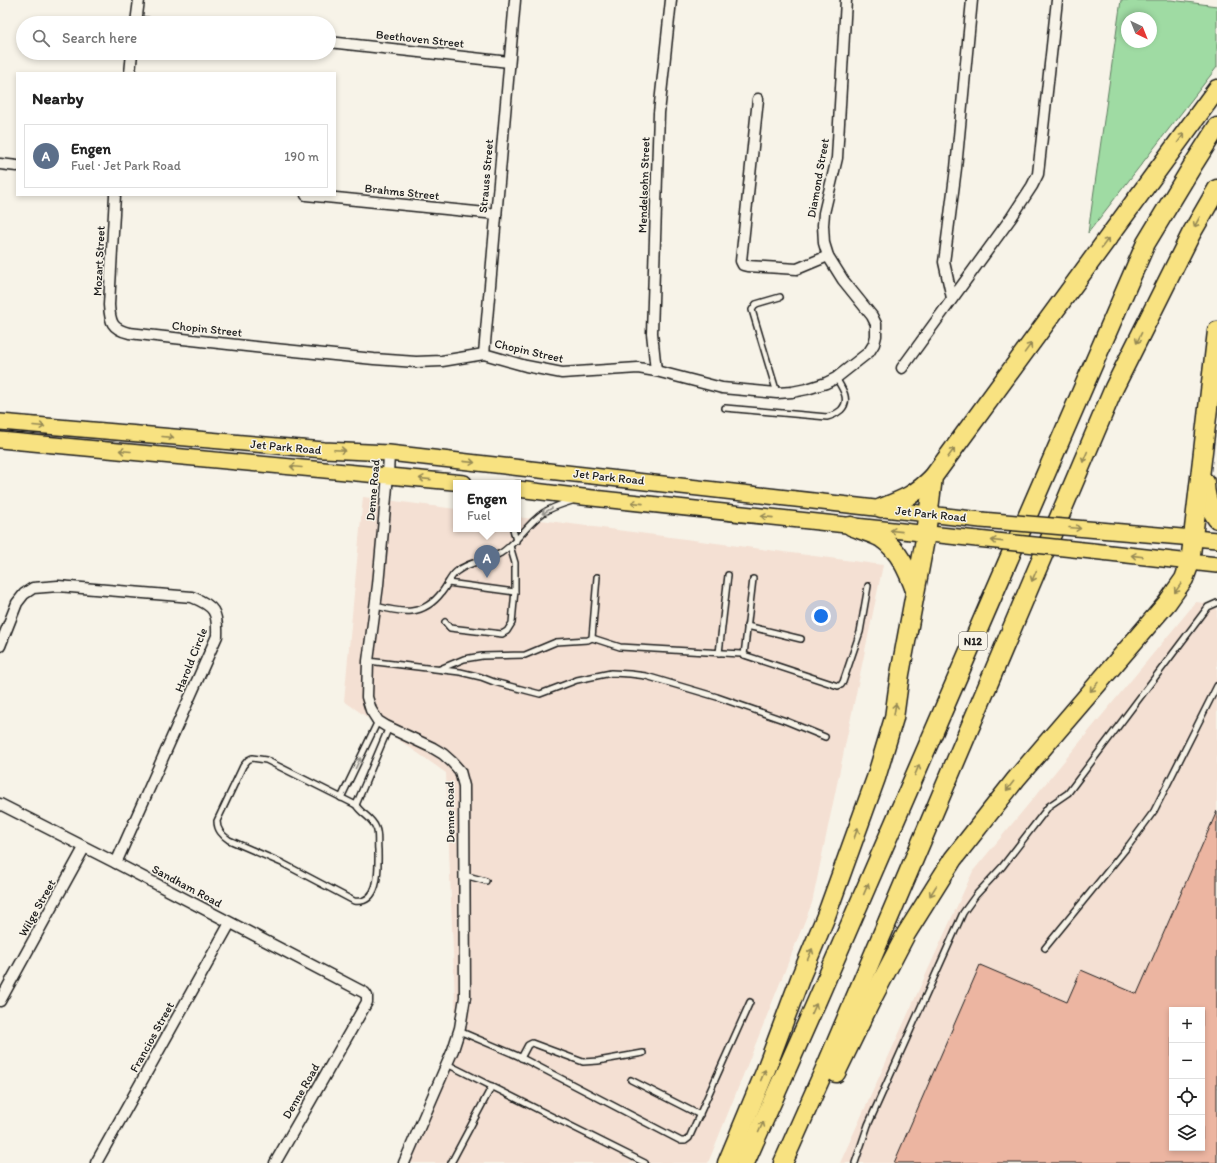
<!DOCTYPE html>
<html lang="en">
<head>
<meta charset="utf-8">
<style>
  body { margin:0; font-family:Itim,sans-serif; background:#f2f2f2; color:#222 }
  .controls { position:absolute; right:12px; bottom:12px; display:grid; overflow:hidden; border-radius:0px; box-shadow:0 2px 6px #0003 }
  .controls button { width:36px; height:36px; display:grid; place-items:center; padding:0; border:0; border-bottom:1px solid #e0e0e0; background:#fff; color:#222; font:20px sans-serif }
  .compass { position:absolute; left:1121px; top:12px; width:36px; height:36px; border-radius:50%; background:#fff; box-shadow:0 2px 6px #0003; rotate:137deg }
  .you { position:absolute; left:821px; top:616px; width:14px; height:14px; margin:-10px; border:3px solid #fff; border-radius:50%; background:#1a73e8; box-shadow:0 0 0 6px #1a73e833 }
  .badge { display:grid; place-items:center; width:26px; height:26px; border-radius:50%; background:#0b8043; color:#fff; font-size:13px; font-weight:700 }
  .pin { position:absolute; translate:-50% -33px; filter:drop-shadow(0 1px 2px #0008) }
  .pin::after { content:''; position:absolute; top:21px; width:14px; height:12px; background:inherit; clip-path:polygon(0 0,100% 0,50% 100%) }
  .popup { position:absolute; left:453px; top:480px; width:68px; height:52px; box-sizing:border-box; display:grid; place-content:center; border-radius:0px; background:#fff; filter:drop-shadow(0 1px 3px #0005); font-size:13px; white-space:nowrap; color:#767676 }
  .popup b { font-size:15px; color:#222 }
  .popup::after { content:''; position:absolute; left:50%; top:100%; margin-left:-8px; border:8px solid transparent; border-top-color:#fff }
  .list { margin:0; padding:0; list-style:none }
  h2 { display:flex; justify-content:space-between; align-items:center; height:52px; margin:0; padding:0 16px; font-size:17px }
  h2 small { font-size:13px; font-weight:400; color:#767676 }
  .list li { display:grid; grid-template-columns:26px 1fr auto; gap:12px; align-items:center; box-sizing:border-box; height:64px; margin:0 8px 8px; padding:0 8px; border:1px solid #e0e0e0; border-radius:0px }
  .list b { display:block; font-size:15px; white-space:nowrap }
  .list p { margin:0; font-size:13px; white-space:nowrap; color:#767676 }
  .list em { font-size:13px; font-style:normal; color:#767676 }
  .icon { flex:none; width:22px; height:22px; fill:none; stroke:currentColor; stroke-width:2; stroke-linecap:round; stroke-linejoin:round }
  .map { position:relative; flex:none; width:1217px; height:1163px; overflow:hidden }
  .search { position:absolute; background:#fff; box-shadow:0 2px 6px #0003; left:16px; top:16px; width:320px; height:44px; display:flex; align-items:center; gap:10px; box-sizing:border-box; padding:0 14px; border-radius:22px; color:#767676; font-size:15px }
  .panel { position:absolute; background:#fff; box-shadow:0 2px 6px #0003; left:16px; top:72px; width:320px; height:124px; border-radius:0px }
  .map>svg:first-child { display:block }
  .built { fill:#f4e0d3; fill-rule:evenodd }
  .green { fill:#9fdba3; stroke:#5e7c60; fill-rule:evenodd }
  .building { fill:#ecb5a1; stroke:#1c1c1c; fill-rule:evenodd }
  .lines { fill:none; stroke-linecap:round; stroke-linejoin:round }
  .lane-casing { stroke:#1c1c1c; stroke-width:8 }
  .street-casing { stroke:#1c1c1c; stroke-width:13 }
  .primary-casing { stroke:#1c1c1c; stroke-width:18 }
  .highway-casing { stroke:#1c1c1c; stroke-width:21 }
  .lane { stroke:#f7f3e8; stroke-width:5 }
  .street { stroke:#f7f3e8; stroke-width:10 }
  .primary { stroke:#f8e281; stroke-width:15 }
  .highway { stroke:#f8e281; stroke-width:18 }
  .primary-bridge-casing { stroke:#1c1c1c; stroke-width:18; stroke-linecap:butt }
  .primary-bridge { stroke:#f8e281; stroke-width:15 }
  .oneway { stroke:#958954 }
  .oneway2 { stroke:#94928c }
  .labels { text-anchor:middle; stroke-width:3; stroke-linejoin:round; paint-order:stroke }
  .shield { fill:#f7f3e8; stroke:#5e5c59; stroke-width:1 }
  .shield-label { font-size:11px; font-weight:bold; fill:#1c1c1c }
  .street-label { font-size:12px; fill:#1c1c1c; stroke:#f7f3e8 }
</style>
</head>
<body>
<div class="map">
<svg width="1217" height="1163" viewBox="0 0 1217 1163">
  <rect width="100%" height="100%" fill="#f7f3e8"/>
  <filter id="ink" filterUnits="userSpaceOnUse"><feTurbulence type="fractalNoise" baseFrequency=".025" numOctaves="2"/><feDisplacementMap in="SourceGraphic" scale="8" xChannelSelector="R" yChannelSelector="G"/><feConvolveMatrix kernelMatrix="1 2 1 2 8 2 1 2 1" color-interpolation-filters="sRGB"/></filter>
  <g filter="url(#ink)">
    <g class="built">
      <path d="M363 497 456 509V529H518V517L883 565 812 903 708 1163H409L457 1053 446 773 344 701Z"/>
      <path d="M1196 602 1217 605V1163H840L973 871ZM1172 1010H1202V1148H1172Z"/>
    </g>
    <path class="green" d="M1121 0H1171L1217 6V67L1088 233ZM1127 18H1151V42H1127Z"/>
    <path class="building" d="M1217 811V1163H894L980 965 1067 1002 1081 970 1137 994ZM1172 1010H1202V1148H1172Z"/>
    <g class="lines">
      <defs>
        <g id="lane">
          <path d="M777 393 752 310 756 304 780 297"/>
          <path d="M725 408 827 417C833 416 836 414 841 410 851 400 842 388 836 378"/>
          <path d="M513 529 516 541"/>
          <path d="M448 583 515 592"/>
          <path d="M376 606C402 613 423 617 442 592 447 586 450 577 456 572 469 561 487 561 501 553 518 542 527 524 543 513 552 507 562 504 572 501"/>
          <path d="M445 622 450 628 502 634 507 631 512 623 515 590V563L510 546"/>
          <path d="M747 626 801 639"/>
          <path d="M592 638 620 647 741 654 838 686 841 685 843 682 860 632 868 586"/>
          <path d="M719 653 728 575"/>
          <path d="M744 655 753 579"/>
          <path d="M368 661 460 672 481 677 494 682 540 694 577 680 611 673 630 674 646 676 717 697 786 721 825 737"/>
          <path d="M440 669 464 659 482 656 525 655 556 642 588 640 592 638 597 577"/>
          <path d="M252 758 266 760 356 805C361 814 372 817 376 828 379 834 377 843 378 850 378 867 381 905 354 901L282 863 229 840C222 835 217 830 217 821L243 766 248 760Z"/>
          <path d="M341 798 378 721"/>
          <path d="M356 805 389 727"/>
          <path d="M464 875 486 881"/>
          <path d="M1045 948 1129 845 1154 811 1217 686"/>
          <path d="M459 1031 518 1056 681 1141H685L689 1138 750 1002"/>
          <path d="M521 1058 528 1045 532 1043 583 1062 598 1061 643 1053"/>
          <path d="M447 1064 645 1163"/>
          <path d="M631 1080 700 1115"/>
          <path d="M451 1163 492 1086"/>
          <path d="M855 1163 868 1125 963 913 976 895 1002 867 1049 806 1068 793 1208 607 1217 603"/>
        </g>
        <g id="street">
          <path d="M136 22 148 23"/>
          <path d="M136 23 139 0"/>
          <path d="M329 42 509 62"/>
          <path d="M130 73 132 53"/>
          <path d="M758 99 741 261 743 265 747 266 797 269 828 256"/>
          <path d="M0 164 17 166"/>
          <path d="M115 195 109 305C110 322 112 329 129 333L255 347 374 359 416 362 442 361 484 354 526 366 562 373 638 368 656 371 722 388 777 393 792 392 807 389 826 383 836 378 869 352 874 344 876 336V324L872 316 843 280 828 256 824 243 823 225 824 213 837 158 846 0"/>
          <path d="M306 195 496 214"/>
          <path d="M952 298 944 262 945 255 956 168 972 0"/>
          <path d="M484 354 515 0"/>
          <path d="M902 368 1011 218 1032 186 1038 174 1057 0"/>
          <path d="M656 371 652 333 659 113 671 0"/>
          <path d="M389 453 388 475 378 585 368 661 367 697 371 710 378 721 386 726 433 748 443 754 452 762 460 771 464 786 465 997 460 1028 453 1050 404 1163"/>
          <path d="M0 646 17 603 24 594 33 588 58 586 192 597C214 606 218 611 217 636L116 863"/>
          <path d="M0 804 116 863 365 993 367 996V1002L275 1163"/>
          <path d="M0 1001 84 848"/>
          <path d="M96 1163 230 923"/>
        </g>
        <g id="primary">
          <path d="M0 422 324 450 389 453 981 520"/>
          <path d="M0 440 464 483"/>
          <path d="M518 489 583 497 977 539"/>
          <path d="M1099 530 1217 540"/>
          <path d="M1092 551 1217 565"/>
        </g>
        <g id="highway">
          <path d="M1205 482C1205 495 1209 508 1217 519"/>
          <path d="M881 508C904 499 915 495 933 477"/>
          <path d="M851 526C860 530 872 533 881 538 899 550 908 571 915 590"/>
          <path d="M836 1073 871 1001 906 934 953 859 1016 779 1167 603 1184 579 1190 563 1217 331"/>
          <path d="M727 1163 765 1072 801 976 826 916 876 778 894 718 900 674 926 534 933 477 1217 89"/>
          <path d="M745 1163 816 1003 1146 243 1193 165 1217 127"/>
          <path d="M783 1163 827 1064 1114 388 1191 234 1217 189"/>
        </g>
      </defs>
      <use href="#lane" class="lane-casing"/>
      <use href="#street" class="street-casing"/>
      <use href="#primary" class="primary-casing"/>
      <use href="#highway" class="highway-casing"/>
      <use href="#lane" class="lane"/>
      <use href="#street" class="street"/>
      <use href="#primary" class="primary"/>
      <use href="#highway" class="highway"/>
      <defs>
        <g id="primary-bridge">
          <path d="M981 520 1099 530"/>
          <path d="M977 539 1092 551"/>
        </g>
      </defs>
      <use href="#primary-bridge" class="primary-bridge-casing"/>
      <use href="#primary-bridge" class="primary-bridge"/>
    </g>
    <defs><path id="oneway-shaft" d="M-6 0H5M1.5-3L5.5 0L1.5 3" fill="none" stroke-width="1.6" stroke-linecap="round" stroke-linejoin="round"/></defs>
    <g class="oneway">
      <use href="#oneway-shaft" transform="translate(1181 138) rotate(-54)"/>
      <use href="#oneway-shaft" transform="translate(1197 222) rotate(119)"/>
      <use href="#oneway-shaft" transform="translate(1105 243) rotate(-54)"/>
      <use href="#oneway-shaft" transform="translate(1139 338) rotate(116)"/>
      <use href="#oneway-shaft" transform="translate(1028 348) rotate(-54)"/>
      <use href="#oneway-shaft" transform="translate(39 426) rotate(5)"/>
      <use href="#oneway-shaft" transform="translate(168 437) rotate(5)"/>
      <use href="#oneway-shaft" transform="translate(340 450) rotate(3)"/>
      <use href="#oneway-shaft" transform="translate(125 451) rotate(-175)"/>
      <use href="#oneway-shaft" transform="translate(951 453) rotate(-54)"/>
      <use href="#oneway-shaft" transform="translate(1085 457) rotate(113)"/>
      <use href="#oneway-shaft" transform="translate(469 462) rotate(6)"/>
      <use href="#oneway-shaft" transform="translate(296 467) rotate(-175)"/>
      <use href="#oneway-shaft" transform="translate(425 479) rotate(-174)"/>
      <use href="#oneway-shaft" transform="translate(637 503) rotate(-174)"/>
      <use href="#oneway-shaft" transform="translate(767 517) rotate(-174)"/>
      <use href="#oneway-shaft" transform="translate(1075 528) rotate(5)"/>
      <use href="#oneway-shaft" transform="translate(896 531) rotate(-174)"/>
      <use href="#oneway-shaft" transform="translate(997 541) rotate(-174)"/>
      <use href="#oneway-shaft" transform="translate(1137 556) rotate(-173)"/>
      <use href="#oneway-shaft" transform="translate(1034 576) rotate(113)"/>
      <use href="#oneway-shaft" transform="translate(1178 588) rotate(125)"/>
      <use href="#oneway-shaft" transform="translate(1094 687) rotate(131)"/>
      <use href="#oneway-shaft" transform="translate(895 709) rotate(-81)"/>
      <use href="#oneway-shaft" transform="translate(917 770) rotate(-67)"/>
      <use href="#oneway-shaft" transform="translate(1010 786) rotate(128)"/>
      <use href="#oneway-shaft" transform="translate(856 833) rotate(-70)"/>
      <use href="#oneway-shaft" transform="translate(866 889) rotate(-67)"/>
      <use href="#oneway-shaft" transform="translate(933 891) rotate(122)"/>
      <use href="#oneway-shaft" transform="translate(810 954) rotate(-67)"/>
      <use href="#oneway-shaft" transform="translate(814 1009) rotate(-66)"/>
      <use href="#oneway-shaft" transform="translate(763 1075) rotate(-68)"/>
      <use href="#oneway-shaft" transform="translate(761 1127) rotate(-66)"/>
    </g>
    <g class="oneway2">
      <use href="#oneway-shaft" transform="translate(547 511) rotate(150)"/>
      <use href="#oneway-shaft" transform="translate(358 763) rotate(-65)"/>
    </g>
  </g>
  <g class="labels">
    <rect class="shield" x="959" y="632" width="28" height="18" rx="3"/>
    <g class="shield-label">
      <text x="973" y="645">N12</text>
    </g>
    <g class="street-label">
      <text transform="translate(420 39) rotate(6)" y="4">Beethoven Street</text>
      <text transform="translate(486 176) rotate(-85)" y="4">Strauss Street</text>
      <text transform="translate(818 178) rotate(-80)" y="4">Diamond Street</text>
      <text transform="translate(644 185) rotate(-88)" y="4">Mendelsohn Street</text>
      <text transform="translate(402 192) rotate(6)" y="4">Brahms Street</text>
      <text transform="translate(99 261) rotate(-87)" y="4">Mozart Street</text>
      <text transform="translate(207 329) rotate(6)" y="4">Chopin Street</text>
      <text transform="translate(529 351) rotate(13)" y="4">Chopin Street</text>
      <text transform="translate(286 447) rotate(5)" y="4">Jet Park Road</text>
      <text transform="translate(609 477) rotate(6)" y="4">Jet Park Road</text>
      <text transform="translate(373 490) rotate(-85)" y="4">Denne Road</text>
      <text transform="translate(931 514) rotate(6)" y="4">Jet Park Road</text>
      <text transform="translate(191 660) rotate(-68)" y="4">Harold Circle</text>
      <text transform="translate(450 812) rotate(-91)" y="4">Denne Road</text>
      <text transform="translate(187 886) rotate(28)" y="4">Sandham Road</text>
      <text transform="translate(37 908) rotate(-61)" y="4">Wilge Street</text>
      <text transform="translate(152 1037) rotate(-61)" y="4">Francios Street</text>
      <text transform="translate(301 1091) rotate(-60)" y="4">Denne Road</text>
    </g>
  </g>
</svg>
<div class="controls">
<button>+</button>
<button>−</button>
<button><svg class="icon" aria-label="locate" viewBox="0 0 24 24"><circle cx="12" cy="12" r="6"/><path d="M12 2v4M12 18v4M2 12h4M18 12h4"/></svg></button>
<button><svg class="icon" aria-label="layers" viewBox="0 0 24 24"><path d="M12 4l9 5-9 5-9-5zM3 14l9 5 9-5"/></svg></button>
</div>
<svg class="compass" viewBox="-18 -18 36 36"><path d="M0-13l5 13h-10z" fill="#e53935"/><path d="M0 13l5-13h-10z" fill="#767676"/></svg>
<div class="you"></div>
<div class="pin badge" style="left:487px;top:578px;background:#5c6f8a">A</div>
<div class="popup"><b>Engen</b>Fuel</div>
<div class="search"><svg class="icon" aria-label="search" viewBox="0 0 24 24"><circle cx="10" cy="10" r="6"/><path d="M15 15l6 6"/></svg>Search here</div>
<section class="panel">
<h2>Nearby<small></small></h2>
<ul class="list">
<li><span class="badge" style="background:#5c6f8a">A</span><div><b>Engen</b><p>Fuel · Jet Park Road</p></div><em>190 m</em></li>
</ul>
</section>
</div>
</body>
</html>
